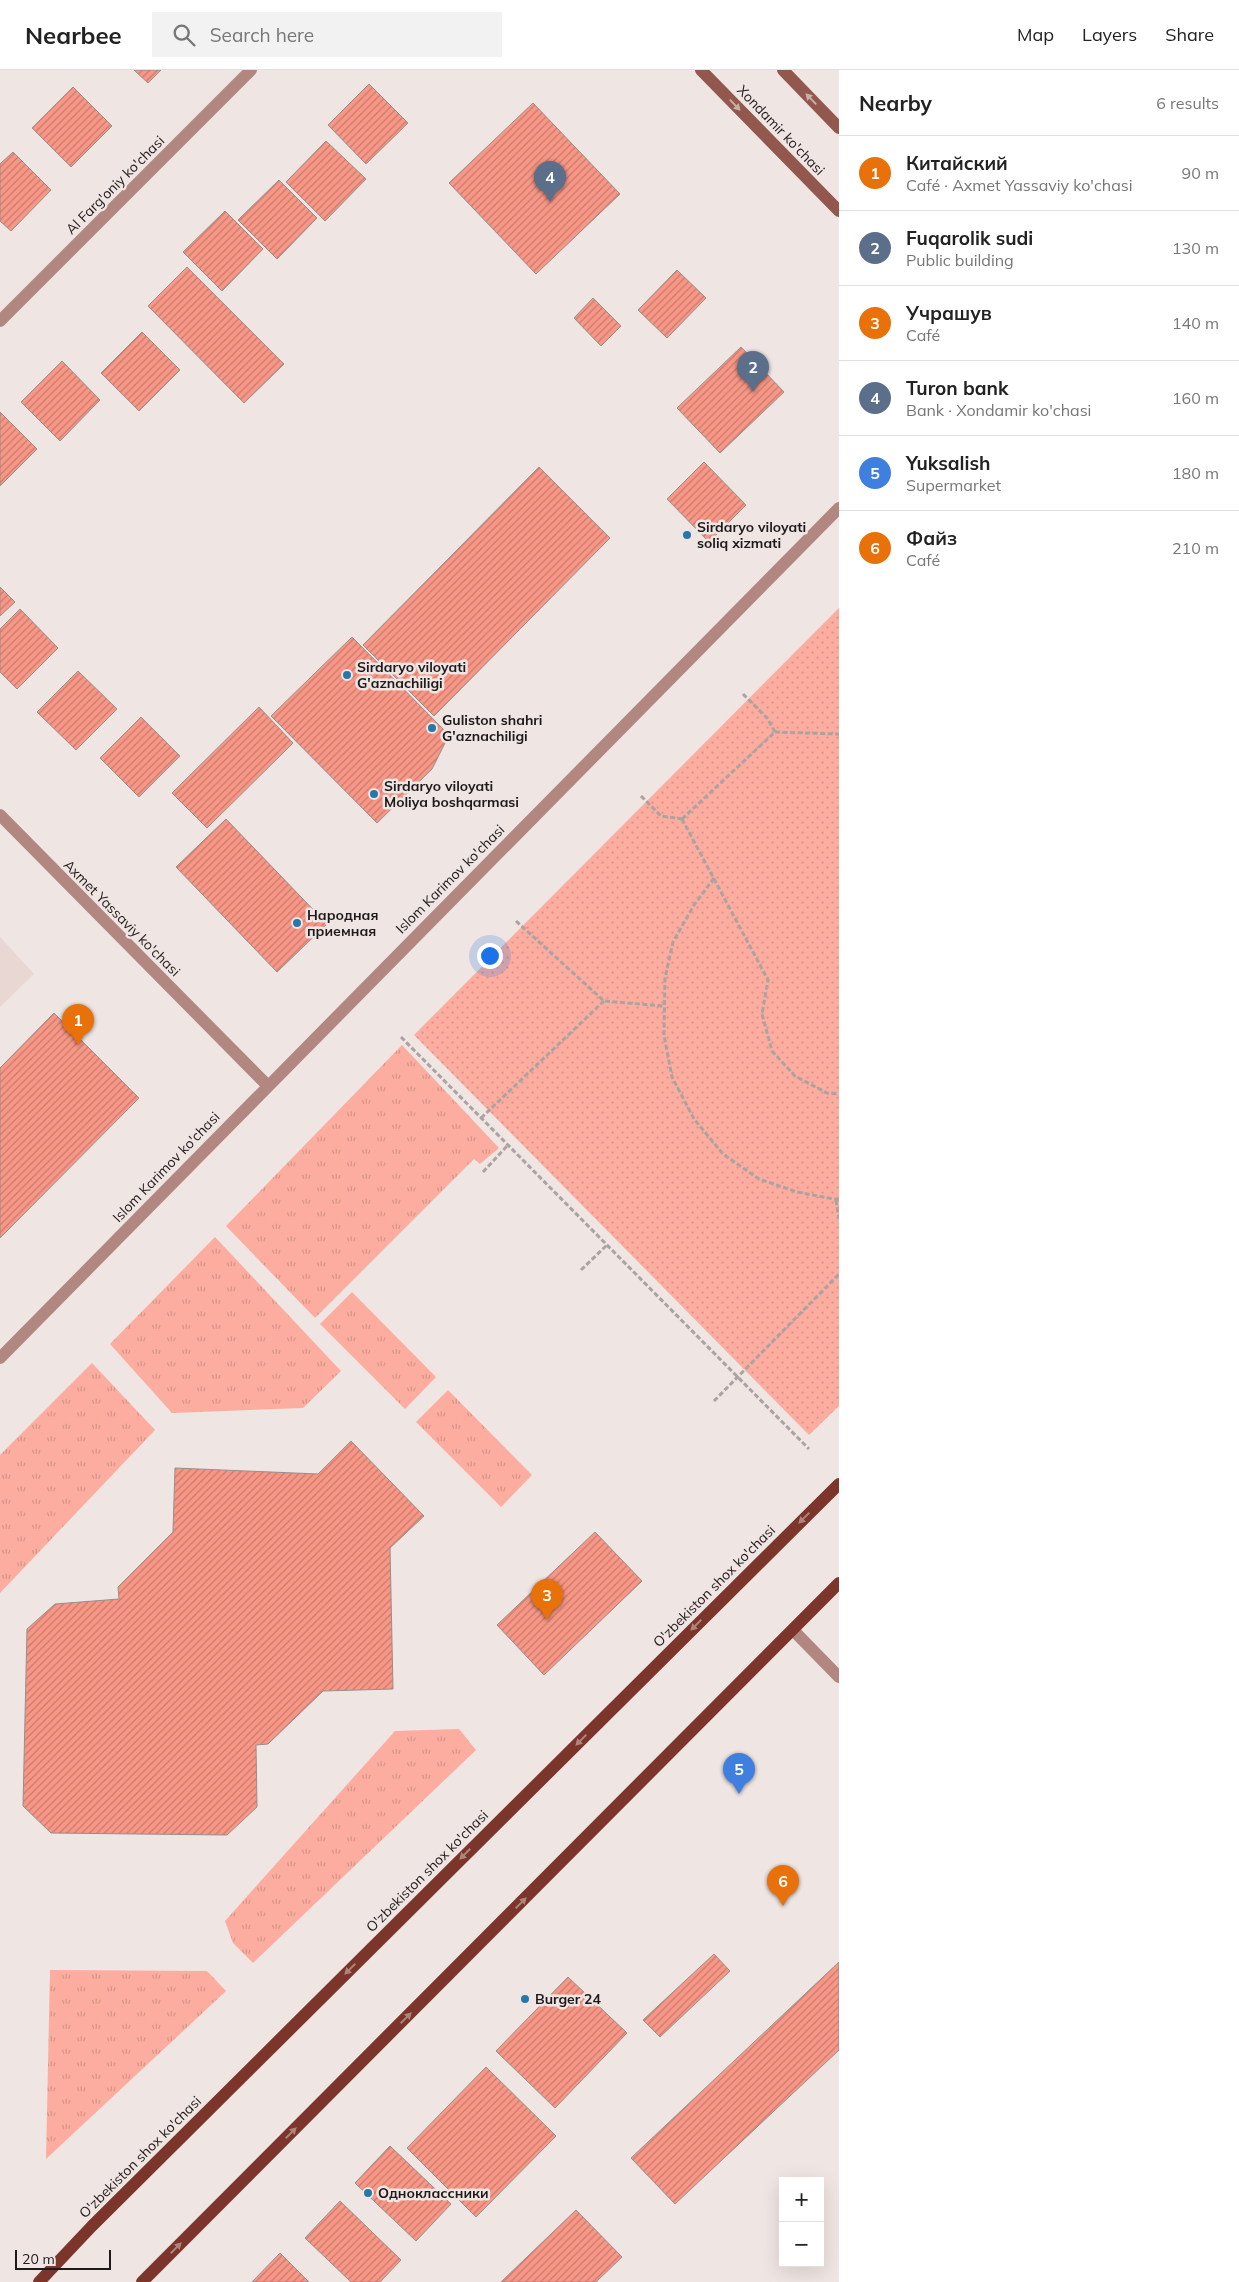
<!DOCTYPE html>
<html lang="en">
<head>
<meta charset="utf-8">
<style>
  body { margin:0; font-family:Mulish,sans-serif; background:#f2f2f2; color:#222 }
  .controls { position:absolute; right:15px; bottom:15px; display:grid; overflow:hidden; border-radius:0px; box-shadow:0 5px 20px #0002 }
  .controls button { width:45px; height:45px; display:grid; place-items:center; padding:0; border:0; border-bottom:1px solid #e0e0e0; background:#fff; color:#222; font:25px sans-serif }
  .scale { position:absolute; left:15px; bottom:12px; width:96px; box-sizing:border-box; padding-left:5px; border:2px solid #1d1a19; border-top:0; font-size:14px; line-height:18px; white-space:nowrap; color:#1d1a19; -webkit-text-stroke:4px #efe5e3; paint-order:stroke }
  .you { position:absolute; left:489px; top:885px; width:18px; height:18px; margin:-12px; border:4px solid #fff; border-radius:50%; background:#1a73e8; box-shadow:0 0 0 8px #1a73e833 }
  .badge { display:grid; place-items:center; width:32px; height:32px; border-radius:50%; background:#b45309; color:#fff; font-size:16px; font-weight:700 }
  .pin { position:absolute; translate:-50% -41px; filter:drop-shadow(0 1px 2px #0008) }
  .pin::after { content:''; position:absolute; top:26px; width:18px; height:15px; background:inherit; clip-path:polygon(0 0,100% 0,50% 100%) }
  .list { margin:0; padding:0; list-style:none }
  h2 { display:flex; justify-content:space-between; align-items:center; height:65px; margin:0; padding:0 20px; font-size:21px }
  h2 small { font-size:16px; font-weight:400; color:#767676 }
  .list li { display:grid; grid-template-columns:32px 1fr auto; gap:15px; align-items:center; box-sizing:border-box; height:75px; padding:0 20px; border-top:1px solid #e0e0e0 }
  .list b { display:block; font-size:19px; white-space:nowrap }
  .list p { margin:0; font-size:16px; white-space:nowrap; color:#767676 }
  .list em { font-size:16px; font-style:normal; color:#767676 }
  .icon { flex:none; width:28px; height:28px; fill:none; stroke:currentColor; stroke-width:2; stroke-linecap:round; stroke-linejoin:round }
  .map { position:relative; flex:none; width:839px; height:2212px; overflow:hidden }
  header { display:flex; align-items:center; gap:30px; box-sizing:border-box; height:70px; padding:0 25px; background:#fff; border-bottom:1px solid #e0e0e0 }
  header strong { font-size:24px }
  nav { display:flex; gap:28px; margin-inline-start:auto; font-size:18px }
  .search { width:350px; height:45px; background:#f2f2f2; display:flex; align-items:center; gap:12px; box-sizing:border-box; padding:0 18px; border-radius:0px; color:#767676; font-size:19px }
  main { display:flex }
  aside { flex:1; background:#fff }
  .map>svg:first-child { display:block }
  .built { fill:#e9d7d3 }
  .grass { fill:url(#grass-tufts) }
  .park { fill:url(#park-dots) }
  .building { fill:url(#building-hatch); stroke:#978e8d }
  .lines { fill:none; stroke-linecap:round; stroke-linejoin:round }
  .path { stroke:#aba3a2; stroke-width:3; stroke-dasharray:5 2.5; stroke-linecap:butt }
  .minor { stroke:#b1877f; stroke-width:12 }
  .tertiary { stroke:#b1877f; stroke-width:12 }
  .secondary { stroke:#93584d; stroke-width:12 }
  .primary { stroke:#7c352a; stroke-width:12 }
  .oneway { fill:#caada7 }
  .oneway2 { fill:#b0847d }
  .poi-dot { fill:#2777a9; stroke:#efe5e3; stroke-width:2 }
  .labels { text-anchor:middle; stroke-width:5; stroke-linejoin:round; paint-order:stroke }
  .street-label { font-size:14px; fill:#1d1a19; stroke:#efe5e3 }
  .poi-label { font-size:14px; font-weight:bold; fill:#1d1a19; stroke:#efe5e3; text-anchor:start }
</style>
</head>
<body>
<header>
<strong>Nearbee</strong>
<div class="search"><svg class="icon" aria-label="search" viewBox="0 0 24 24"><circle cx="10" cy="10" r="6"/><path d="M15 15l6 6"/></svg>Search here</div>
<nav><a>Map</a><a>Layers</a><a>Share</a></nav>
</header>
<main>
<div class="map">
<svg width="839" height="2212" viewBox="0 0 839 2212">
  <defs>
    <pattern id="grass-tufts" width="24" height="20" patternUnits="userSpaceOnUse" patternTransform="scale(1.25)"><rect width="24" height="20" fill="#fcad9f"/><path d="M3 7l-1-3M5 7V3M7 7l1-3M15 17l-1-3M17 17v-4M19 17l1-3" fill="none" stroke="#d89488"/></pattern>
    <pattern id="park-dots" width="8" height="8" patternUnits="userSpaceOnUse" patternTransform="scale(1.25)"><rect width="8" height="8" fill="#fcad9f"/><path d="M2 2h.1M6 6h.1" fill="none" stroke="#d89488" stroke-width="1.8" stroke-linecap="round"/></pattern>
    <pattern id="building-hatch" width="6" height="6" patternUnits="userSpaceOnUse" patternTransform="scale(1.25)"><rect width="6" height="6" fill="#f89786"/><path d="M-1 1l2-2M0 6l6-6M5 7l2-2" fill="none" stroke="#c87a6d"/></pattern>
  </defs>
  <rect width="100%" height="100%" fill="#efe5e3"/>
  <path class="built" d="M0 867 34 904 0 937Z"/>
  <g class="grass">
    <path d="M402 975 499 1078 480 1094 474 1089 315 1248 226 1156Z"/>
    <path d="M215 1167 341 1301 303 1338 172 1343 110 1274Z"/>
    <path d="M352 1222 436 1307 405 1339 320 1254Z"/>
    <path d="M92 1293 155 1360 0 1523V1385Z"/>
    <path d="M448 1320 532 1405 501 1437 416 1352Z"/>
    <path d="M459 1659 476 1680 253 1893 233 1873 225 1851 395 1661Z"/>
    <path d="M50 1900 207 1901 226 1921 46 2089Z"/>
  </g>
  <path class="park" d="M839 538V1336L809 1365 414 965Z"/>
  <g class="building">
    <path d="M134 0H161L148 13Z"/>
    <path d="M369 14 408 53 366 94 328 55Z"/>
    <path d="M73 17 112 56 71 97 32 58Z"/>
    <path d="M533 33 620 124 536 204 449 113Z"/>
    <path d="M326 71 366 109 325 151 286 112Z"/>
    <path d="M13 82 51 120 11 161 0 151V94Z"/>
    <path d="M279 110 317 148 277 189 238 150Z"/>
    <path d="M225 141 263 179 222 221 183 182Z"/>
    <path d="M187 197 284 294 244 333 148 236Z"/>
    <path d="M677 200 706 228 667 268 638 240Z"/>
    <path d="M593 228 621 256 601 276 574 248Z"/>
    <path d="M142 262 180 300 139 341 101 303Z"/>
    <path d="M741 277 784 322 720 383 677 338Z"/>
    <path d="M62 291 100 330 60 371 21 332Z"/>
    <path d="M0 342 37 379 0 416Z"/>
    <path d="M704 392 746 435 709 472 667 429Z"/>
    <path d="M539 397 610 468 434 646 363 575Z"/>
    <path d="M0 517 15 532 0 546Z"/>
    <path d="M20 539 58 578 17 619 0 602V559Z"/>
    <path d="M352 567 449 665 432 699 377 753 271 646Z"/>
    <path d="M78 601 117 639 76 680 37 642Z"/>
    <path d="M259 637 293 673 207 758 172 723Z"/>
    <path d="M141 647 180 686 139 727 100 688Z"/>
    <path d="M226 749 327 854 277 902 176 797Z"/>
    <path d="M54 943 139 1028 0 1168V998Z"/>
    <path d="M351 1371 424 1446 390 1478 393 1619 323 1621 268 1674 256 1675 257 1737 227 1765 51 1763 23 1736 27 1559 55 1534 119 1529 118 1517 173 1462 175 1398 318 1404Z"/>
    <path d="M595 1462 642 1511 544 1605 497 1555Z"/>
    <path d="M714 1884 730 1901 660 1967 643 1950Z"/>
    <path d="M839 1892V1980L675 2134 631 2088Z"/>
    <path d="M568 1907 627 1963 555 2038 496 1981Z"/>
    <path d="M486 1997 556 2066 476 2147 407 2078Z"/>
    <path d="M390 2076 451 2134 416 2171 355 2113Z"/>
    <path d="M340 2131 401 2190 380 2212H351L305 2168Z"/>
    <path d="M576 2140 622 2187 596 2212H501Z"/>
    <path d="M280 2183 309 2212H252Z"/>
  </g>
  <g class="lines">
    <g class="path">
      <path d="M743 624 767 648 775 662"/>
      <path d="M641 726 661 746 682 749"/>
      <path d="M682 749 768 910 762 944 772 981 795 1006 827 1023 839 1024"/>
      <path d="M682 749 775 662 839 664"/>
      <path d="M714 808 694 835 673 872 665 908 664 965 672 1007 694 1049 723 1084 759 1109 797 1122 839 1130"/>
      <path d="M516 851 604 931 663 936"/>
      <path d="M401 967 809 1379"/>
      <path d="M481 1048 604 931"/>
      <path d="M483 1102 508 1075"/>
      <path d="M836 1130 839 1149"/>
      <path d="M581 1200 607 1175"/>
      <path d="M714 1331 839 1204"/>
    </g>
    <g class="minor">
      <path d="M0 251 251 0"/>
      <path d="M0 745 267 1015"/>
      <path d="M0 1288 839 438"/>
    </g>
    <path class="tertiary" d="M793 1560 839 1607"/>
    <g class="secondary">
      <path d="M701 0 839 141"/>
      <path d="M783 0 839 58"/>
    </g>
    <g class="primary">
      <path d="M39 2212 92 2156 839 1414"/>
      <path d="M142 2212 839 1513"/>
    </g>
  </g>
  <defs><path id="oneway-solid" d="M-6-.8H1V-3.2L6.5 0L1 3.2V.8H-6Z" transform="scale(1.25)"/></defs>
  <g class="oneway">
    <use href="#oneway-solid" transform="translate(811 29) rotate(-134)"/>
    <use href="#oneway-solid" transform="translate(735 35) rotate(46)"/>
  </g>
  <g class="oneway2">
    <use href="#oneway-solid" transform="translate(804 1448) rotate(135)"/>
    <use href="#oneway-solid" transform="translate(696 1555) rotate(135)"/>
    <use href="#oneway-solid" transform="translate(581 1670) rotate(135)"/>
    <use href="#oneway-solid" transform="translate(465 1784) rotate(135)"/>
    <use href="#oneway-solid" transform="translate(521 1833) rotate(-45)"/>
    <use href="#oneway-solid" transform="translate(350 1899) rotate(135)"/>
    <use href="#oneway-solid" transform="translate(406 1948) rotate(-45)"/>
    <use href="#oneway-solid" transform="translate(291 2063) rotate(-45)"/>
    <use href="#oneway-solid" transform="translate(176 2178) rotate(-45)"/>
  </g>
  <g class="poi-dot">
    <circle cx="687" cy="465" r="5"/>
    <circle cx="347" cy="605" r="5"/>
    <circle cx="432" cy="658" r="5"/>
    <circle cx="374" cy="724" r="5"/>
    <circle cx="297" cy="853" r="5"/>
    <circle cx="525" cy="1929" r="5"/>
    <circle cx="368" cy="2123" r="5"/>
  </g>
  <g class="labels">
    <g class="street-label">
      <text transform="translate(781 60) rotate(46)" y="5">Xondamir ko'chasi</text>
      <text transform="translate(115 115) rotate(-45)" y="5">Al Farg'oniy ko'chasi</text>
      <text transform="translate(450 809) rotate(-45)" y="5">Islom Karimov ko'chasi</text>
      <text transform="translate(122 848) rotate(45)" y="5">Axmet Yassaviy ko'chasi</text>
      <text transform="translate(166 1097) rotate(-46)" y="5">Islom Karimov ko'chasi</text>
      <text transform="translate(714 1516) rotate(-45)" y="5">O'zbekiston shox ko'chasi</text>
      <text transform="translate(427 1801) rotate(-45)" y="5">O'zbekiston shox ko'chasi</text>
      <text transform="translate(140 2087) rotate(-45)" y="5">O'zbekiston shox ko'chasi</text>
    </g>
    <g class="poi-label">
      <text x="697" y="462">Sirdaryo viloyati<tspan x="697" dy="16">soliq xizmati</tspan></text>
      <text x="357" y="602">Sirdaryo viloyati<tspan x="357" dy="16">G'aznachiligi</tspan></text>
      <text x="442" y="655">Guliston shahri<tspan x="442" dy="16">G'aznachiligi</tspan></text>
      <text x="384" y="721">Sirdaryo viloyati<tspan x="384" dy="16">Moliya boshqarmasi</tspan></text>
      <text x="307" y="850">Народная<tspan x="307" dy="16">приемная</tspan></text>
      <text x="535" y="1934">Burger 24</text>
      <text x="378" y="2128">Одноклассники</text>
    </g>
  </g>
</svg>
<div class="controls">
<button>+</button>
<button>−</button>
</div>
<div class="scale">20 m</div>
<div class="you"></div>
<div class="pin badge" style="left:78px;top:975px;background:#e8710a">1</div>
<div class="pin badge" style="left:753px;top:322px;background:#5c6f8a">2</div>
<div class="pin badge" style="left:547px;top:1550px;background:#e8710a">3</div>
<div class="pin badge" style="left:550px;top:132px;background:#5c6f8a">4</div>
<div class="pin badge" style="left:739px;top:1724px;background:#3f7fe0">5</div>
<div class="pin badge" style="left:783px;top:1836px;background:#e8710a">6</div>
</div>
<aside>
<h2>Nearby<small>6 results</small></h2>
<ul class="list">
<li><span class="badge" style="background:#e8710a">1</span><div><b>Китайский</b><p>Café · Axmet Yassaviy ko'chasi</p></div><em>90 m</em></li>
<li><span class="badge" style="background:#5c6f8a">2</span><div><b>Fuqarolik sudi</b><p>Public building</p></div><em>130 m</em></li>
<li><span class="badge" style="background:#e8710a">3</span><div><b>Учрашув</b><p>Café</p></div><em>140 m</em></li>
<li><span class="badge" style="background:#5c6f8a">4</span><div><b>Turon bank</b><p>Bank · Xondamir ko'chasi</p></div><em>160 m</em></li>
<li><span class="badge" style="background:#3f7fe0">5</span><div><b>Yuksalish</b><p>Supermarket</p></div><em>180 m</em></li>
<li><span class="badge" style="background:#e8710a">6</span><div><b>Файз</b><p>Café</p></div><em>210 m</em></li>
</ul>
</aside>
</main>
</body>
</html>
